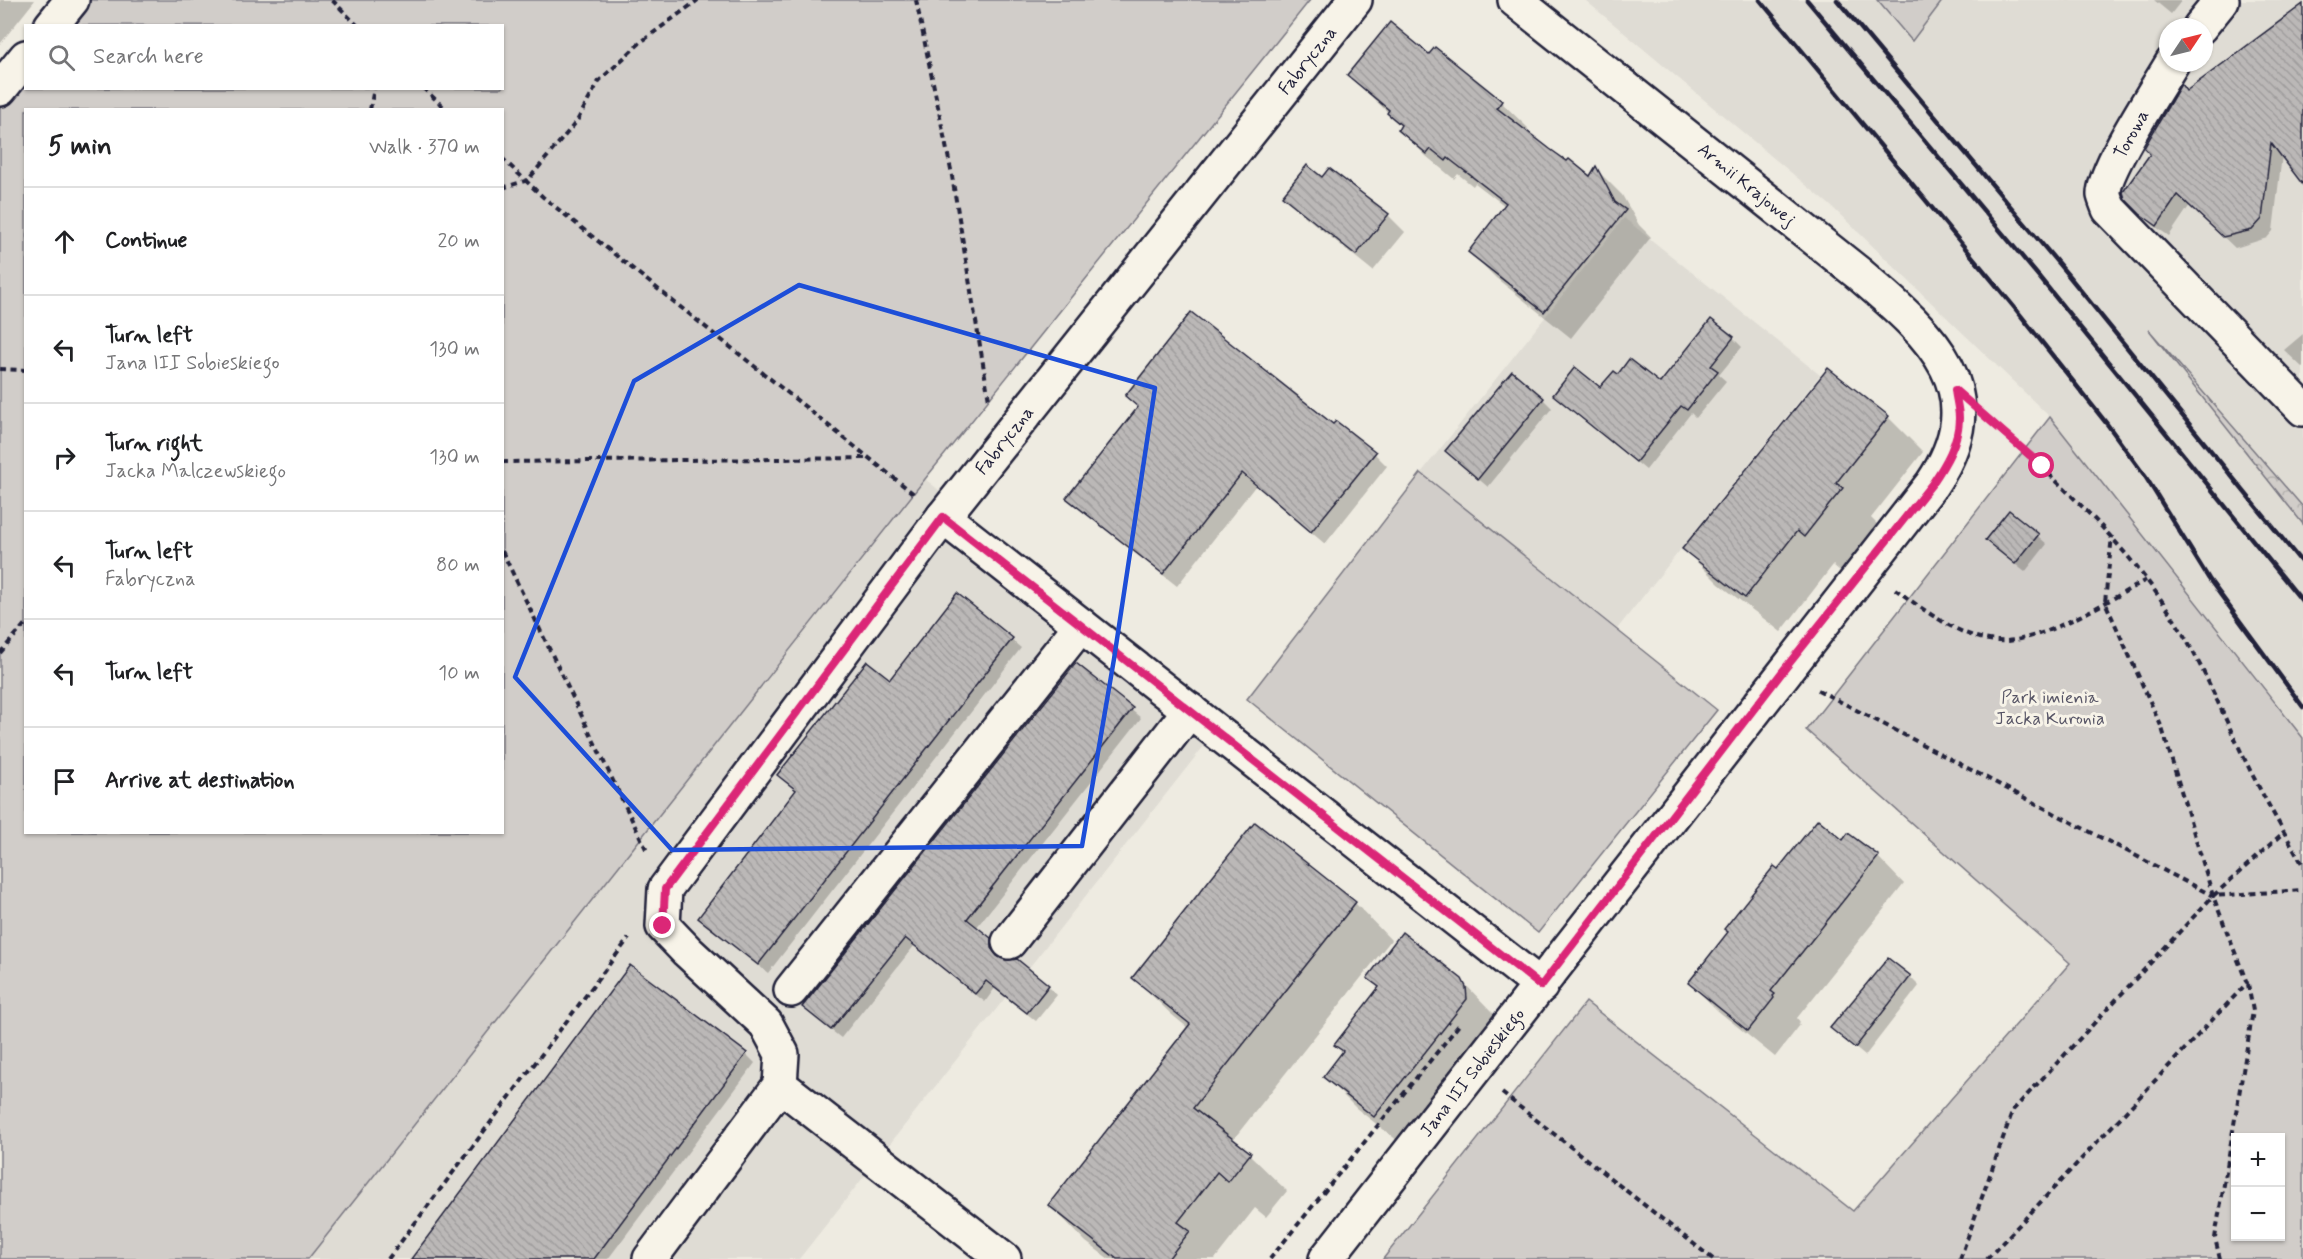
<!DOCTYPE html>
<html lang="en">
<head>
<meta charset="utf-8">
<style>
  body { margin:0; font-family:Mynerve,sans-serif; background:#f2f2f2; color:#202124 }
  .controls { position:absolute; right:18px; bottom:18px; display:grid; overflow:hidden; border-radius:0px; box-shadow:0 2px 4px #0004 }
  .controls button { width:54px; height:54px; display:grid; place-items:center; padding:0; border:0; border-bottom:2px solid #e0e0e0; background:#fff; color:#202124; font:30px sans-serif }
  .compass { position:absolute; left:2159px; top:18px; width:54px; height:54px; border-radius:50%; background:#fff; box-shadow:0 2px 4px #0004; rotate:55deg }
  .stop { position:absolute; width:18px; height:18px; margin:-14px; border:4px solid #db2777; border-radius:50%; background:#fff }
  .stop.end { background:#db2777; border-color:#fff; box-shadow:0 2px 6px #0008 }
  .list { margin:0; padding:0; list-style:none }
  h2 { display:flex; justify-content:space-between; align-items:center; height:78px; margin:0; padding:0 24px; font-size:26px }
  h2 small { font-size:20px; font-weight:400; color:#757577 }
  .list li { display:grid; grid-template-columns:39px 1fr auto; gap:18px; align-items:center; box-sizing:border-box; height:108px; padding:0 24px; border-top:2px solid #e0e0e0 }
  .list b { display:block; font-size:22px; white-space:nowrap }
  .list p { margin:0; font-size:20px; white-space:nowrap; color:#757577 }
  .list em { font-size:20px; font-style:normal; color:#757577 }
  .icon { flex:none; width:33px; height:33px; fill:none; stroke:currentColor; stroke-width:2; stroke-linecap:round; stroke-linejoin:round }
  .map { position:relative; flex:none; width:2303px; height:1259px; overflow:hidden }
  .search { position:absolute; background:#fff; box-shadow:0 2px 4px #0004; left:24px; top:24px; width:480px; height:66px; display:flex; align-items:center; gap:15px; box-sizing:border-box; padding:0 21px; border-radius:0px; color:#757577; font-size:22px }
  .panel { position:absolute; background:#fff; box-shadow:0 2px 4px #0004; left:24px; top:108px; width:480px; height:726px; border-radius:0px }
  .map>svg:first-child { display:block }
  .built { fill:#dfdcd4; fill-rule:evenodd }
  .green { fill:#d1cdc9; stroke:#7a7882; stroke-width:1.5; fill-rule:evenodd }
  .forest { fill:url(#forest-crowns); stroke:#7a7882; stroke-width:1.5 }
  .shadow { fill:#0003 }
  .building { fill:url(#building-back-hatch); stroke:#22223b; stroke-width:1.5 }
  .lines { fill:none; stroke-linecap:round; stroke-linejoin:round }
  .minor-casing { stroke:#22223b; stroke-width:38 }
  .path { stroke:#22223b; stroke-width:4; stroke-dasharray:6 4.5; stroke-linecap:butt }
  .minor { stroke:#f7f3e8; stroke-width:33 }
  .rail { stroke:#22223b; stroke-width:4.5 }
  .route { stroke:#db2777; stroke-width:8 }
  .marked { fill:none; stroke:#1d4ed8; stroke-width:4.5; stroke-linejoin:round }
  .labels { text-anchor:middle; stroke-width:6; stroke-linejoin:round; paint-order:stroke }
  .street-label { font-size:18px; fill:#22223b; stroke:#f7f3e8 }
  .park-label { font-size:18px; fill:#575566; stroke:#f7f3e8 }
</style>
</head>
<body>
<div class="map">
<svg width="2303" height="1259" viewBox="0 0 2303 1259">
  <defs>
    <pattern id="forest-crowns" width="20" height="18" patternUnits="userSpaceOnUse" patternTransform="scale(1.5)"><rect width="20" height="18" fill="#d1cdc9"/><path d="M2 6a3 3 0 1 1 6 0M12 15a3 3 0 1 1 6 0" fill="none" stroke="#b3b0ae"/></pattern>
    <pattern id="building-back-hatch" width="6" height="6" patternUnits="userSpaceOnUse" patternTransform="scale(1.5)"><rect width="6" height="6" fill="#bbb8b7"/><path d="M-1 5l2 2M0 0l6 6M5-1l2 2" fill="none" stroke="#a09e9e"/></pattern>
  </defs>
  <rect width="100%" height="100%" fill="#eeebe1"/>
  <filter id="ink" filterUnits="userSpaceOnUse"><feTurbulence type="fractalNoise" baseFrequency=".0167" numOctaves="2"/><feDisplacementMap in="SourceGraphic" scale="12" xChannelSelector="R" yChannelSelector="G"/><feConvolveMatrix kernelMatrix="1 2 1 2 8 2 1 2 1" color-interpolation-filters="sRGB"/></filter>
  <g filter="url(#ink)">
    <g class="built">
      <path d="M1585 0H1877L1912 41 1943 0H2303V507L2161 345 2303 524V738L2050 417 1831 206ZM2168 27H2204V63H2168Z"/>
      <path d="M1624 218 1820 375 1617 629 1421 473Z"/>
      <path d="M925 479 1226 718 799 1259H308Z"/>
    </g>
    <g class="green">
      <path d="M86 0H1310L925 479 308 1259H0V108L25 76 26 88H502V26L66 25ZM26 110H502V832H26Z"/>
      <path d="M1877 0H1943L1912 41Z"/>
      <path d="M2050 417 2303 738V1259H1383L1586 1002 1853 1211 2070 963 1806 730ZM2236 1138H2280V1236H2236Z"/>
      <path d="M1421 473 1717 710 1538 933 1247 699Z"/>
    </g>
    <path class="forest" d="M2149 330 2303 507V524Z"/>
    <g class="shadow">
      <path d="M0 0H35L0 44Z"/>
      <path d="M2154 0H2182L2171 14Z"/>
      <path d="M2303 6V182L2282 155 2273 231 2267 238 2235 248 2190 205 2169 236 2153 225 2126 198 2151 154 2182 86 2187 92Z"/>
      <path d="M1435 49 1501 102 1528 128 1525 132 1590 178 1596 169 1622 195 1639 225 1651 237 1571 338 1496 278 1470 252 1505 206 1475 183 1473 186 1458 174 1454 179 1426 156 1400 130 1402 126 1349 75 1430 56Z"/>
      <path d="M1322 179 1388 215 1405 232 1373 271 1301 213 1284 196Z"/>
      <path d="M2303 334V368L2284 350Z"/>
      <path d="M1733 338 1742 347 1719 375 1726 381 1696 418 1691 413 1646 470 1555 395 1600 390 1618 376 1661 385Z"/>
      <path d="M1543 399 1552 408 1488 487 1456 460Z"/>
      <path d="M1888 417 1923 452 1871 518 1877 524 1840 571 1833 565 1781 632 1719 584 1684 549Z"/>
      <path d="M1333 426 1375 454 1387 466 1325 544 1256 485 1177 586 1081 510 1068 497Z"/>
      <path d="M2010 512 2047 544 2025 572 1996 549Z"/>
      <path d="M957 595 1021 648 768 973 709 927 797 791 779 775 890 681Z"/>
      <path d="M1077 665 1141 718 976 928 999 949 1000 959 1048 986 1057 995 1036 1021 995 988 985 1002 914 946 841 1038 813 1016Z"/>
      <path d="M1843 842 1878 857 1904 884 1797 1018 1800 1022 1798 1024 1800 1025 1775 1057 1717 1010 1690 983 1779 871Z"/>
      <path d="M1355 903 1391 940 1232 1141 1250 1155 1287 1191 1266 1217 1255 1208 1215 1259H1109L1086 1242 1050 1205 1188 1028 1171 1014 1134 978Z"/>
      <path d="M630 967 746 1054 755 1063 608 1259H417Z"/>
      <path d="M1910 977 1919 986 1865 1056 1841 1036Z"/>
      <path d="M1369 978 1461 980 1493 1013 1497 1021 1407 1148 1356 1108 1325 1077 1344 1053 1336 1045 1380 989Z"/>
    </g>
    <g class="building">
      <path d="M2303 4V185L2271 143 2262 219 2252 230 2223 237 2178 195 2157 226 2140 214 2125 199 2123 192 2150 154 2144 148 2181 84 2186 91Z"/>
      <path d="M1390 22 1429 54 1435 47 1502 101 1497 108 1550 149 1567 161 1569 159 1590 176 1596 166 1615 202 1626 210 1544 312 1468 252 1506 203 1448 158 1446 161 1431 149 1427 154 1398 130 1401 125 1387 113 1389 110 1347 75Z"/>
      <path d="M1307 165 1322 177 1329 168 1389 214 1356 255 1282 196Z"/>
      <path d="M1191 312 1333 424 1336 421 1376 452 1311 532 1242 473 1163 574 1066 498 1138 407 1125 396Z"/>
      <path d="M1711 319 1734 337 1711 366 1718 371 1687 410 1681 406 1636 462 1553 395 1575 367 1600 387 1614 371 1618 374 1629 359 1660 383Z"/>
      <path d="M1828 368 1889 416 1836 483 1843 488 1829 505 1804 537 1797 531 1745 598 1682 549Z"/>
      <path d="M1512 371 1544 398 1478 479 1445 451Z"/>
      <path d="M2009 510 2039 534 2015 564 1985 540Z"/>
      <path d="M957 593 1013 638 758 965 698 918 796 790 777 775 867 661 890 679Z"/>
      <path d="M1076 663 1133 708 967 919 991 938V948L997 956 1006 960 1017 959 1049 985 1027 1013 986 981 975 994 905 938 831 1030 802 1007Z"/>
      <path d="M1818 819 1843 840 1848 833 1879 856 1771 991 1775 994 1773 996 1774 998 1748 1031 1688 983 1728 932 1724 929 1774 866 1778 869Z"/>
      <path d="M1255 822 1356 902 1193 1108 1251 1153 1228 1182 1217 1172 1178 1222 1190 1231 1168 1259H1117L1048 1205 1190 1024 1132 978Z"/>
      <path d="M1402 932 1462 979 1466 987 1467 999 1374 1117 1323 1077 1343 1051 1334 1045 1379 987 1367 978Z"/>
      <path d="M1888 958 1911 976 1855 1048 1830 1028Z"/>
      <path d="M630 965 747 1053 594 1259H411Z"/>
    </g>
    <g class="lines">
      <defs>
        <g id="minor">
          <path d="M51 26 72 0"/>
          <path d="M2200 27 2222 0"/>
          <path d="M2172 63C2158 87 2102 172 2104 195 2105 199 2107 204 2109 209L2303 409"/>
          <path d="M0 89 26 57"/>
          <path d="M943 517 1541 986"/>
          <path d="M1009 942 1190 710"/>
          <path d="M791 990 1081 625"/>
          <path id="s1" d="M780 1085 782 1054 766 1024 687 951 663 926 665 889 943 517 1355 0"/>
          <path d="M650 1259 780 1085 1004 1259"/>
          <path id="s2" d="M1326 1259 1932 484C1997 389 1928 333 1858 273L1515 0"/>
        </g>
      </defs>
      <use href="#minor" class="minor-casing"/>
      <g class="path">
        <path d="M332 0 358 26"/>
        <path d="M916 0 951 170 989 400"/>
        <path d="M423 88 447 110"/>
        <path d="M370 110 374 88"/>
        <path d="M502 158 543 197 914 494"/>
        <path d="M502 188 528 180 577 121 599 81 641 42 698 0"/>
        <path d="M0 369 26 370"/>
        <path d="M1994 424C2061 484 2129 546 2177 624 2205 669 2224 718 2248 766 2265 800 2284 832 2303 865"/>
        <path d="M502 462 869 458"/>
        <path d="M502 551 647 851"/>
        <path d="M1895 589C1924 610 1961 639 1998 641 2040 644 2109 600 2146 580"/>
        <path d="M0 653 26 623"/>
        <path d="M1818 690 2213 896 2303 890"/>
        <path d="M1502 1093 1713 1259"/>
        <path d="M388 1259 629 938"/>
        <path d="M1270 1259 1459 1025"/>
        <path d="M1960 1259 2013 1110 2213 896 2284 832"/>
        <path d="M1987 1259 2247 983 2213 896 2162 728 2105 602 2112 536"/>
        <path d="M2220 1259 2215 1238 2253 1011 2248 984"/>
      </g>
      <use href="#minor" class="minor"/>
      <g class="rail">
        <path d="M1760 0 2014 307 2107 424 2145 476 2209 579 2303 707"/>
        <path d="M1807 0 2040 278 2303 602"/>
        <path d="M1837 0 2068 275 2303 564"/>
      </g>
    </g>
  </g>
  <g class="lines" filter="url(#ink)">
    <path class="route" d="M663 926 665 889 943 517 1541 986 1783 671 1932 484C1945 465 1959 442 1959 418 1959 409 1956 399 1955 390L2042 466"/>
  </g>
  <path class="marked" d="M799 285 1155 388 1114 659 1082 846 672 850 515 677 634 381Z"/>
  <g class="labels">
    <g class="street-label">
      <text dy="6" stroke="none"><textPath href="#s1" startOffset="1293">Fabryczna</textPath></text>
      <text transform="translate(2131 134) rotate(-61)" y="6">Torowa</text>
      <text transform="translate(1747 184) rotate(39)" y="6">Armii Krajowej</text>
      <text dy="6" stroke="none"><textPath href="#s1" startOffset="807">Fabryczna</textPath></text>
      <text dy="6" stroke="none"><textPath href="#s2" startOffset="237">Jana III Sobieskiego</textPath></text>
    </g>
    <g class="park-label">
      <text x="2050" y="703">Park imienia<tspan x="2050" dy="21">Jacka Kuronia</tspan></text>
    </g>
  </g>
</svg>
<div class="controls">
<button>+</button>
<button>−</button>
</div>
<svg class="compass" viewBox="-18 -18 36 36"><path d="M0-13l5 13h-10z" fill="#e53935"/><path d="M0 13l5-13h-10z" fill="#757577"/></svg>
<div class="stop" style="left:2042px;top:466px"></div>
<div class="stop end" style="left:663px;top:926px"></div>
<div class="search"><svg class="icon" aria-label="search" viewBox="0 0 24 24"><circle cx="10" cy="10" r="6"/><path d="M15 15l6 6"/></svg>Search here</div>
<section class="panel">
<h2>5 min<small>Walk · 370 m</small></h2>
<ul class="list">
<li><svg class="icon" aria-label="ahead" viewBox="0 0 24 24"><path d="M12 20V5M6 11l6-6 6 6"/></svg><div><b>Continue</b></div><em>20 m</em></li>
<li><svg class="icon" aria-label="left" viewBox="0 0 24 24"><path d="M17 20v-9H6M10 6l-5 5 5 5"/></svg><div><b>Turn left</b><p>Jana III Sobieskiego</p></div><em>130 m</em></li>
<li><svg class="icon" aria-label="right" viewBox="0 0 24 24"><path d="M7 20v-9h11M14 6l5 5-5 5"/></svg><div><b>Turn right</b><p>Jacka Malczewskiego</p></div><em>130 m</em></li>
<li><svg class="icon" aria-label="left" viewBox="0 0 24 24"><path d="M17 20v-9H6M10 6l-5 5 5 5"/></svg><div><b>Turn left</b><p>Fabryczna</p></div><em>80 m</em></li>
<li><svg class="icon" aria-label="left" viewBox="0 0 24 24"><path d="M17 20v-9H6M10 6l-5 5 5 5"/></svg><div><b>Turn left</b></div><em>10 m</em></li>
<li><svg class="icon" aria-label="arrive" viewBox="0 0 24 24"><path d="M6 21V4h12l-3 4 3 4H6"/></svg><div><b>Arrive at destination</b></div></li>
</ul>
</section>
</div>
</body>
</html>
